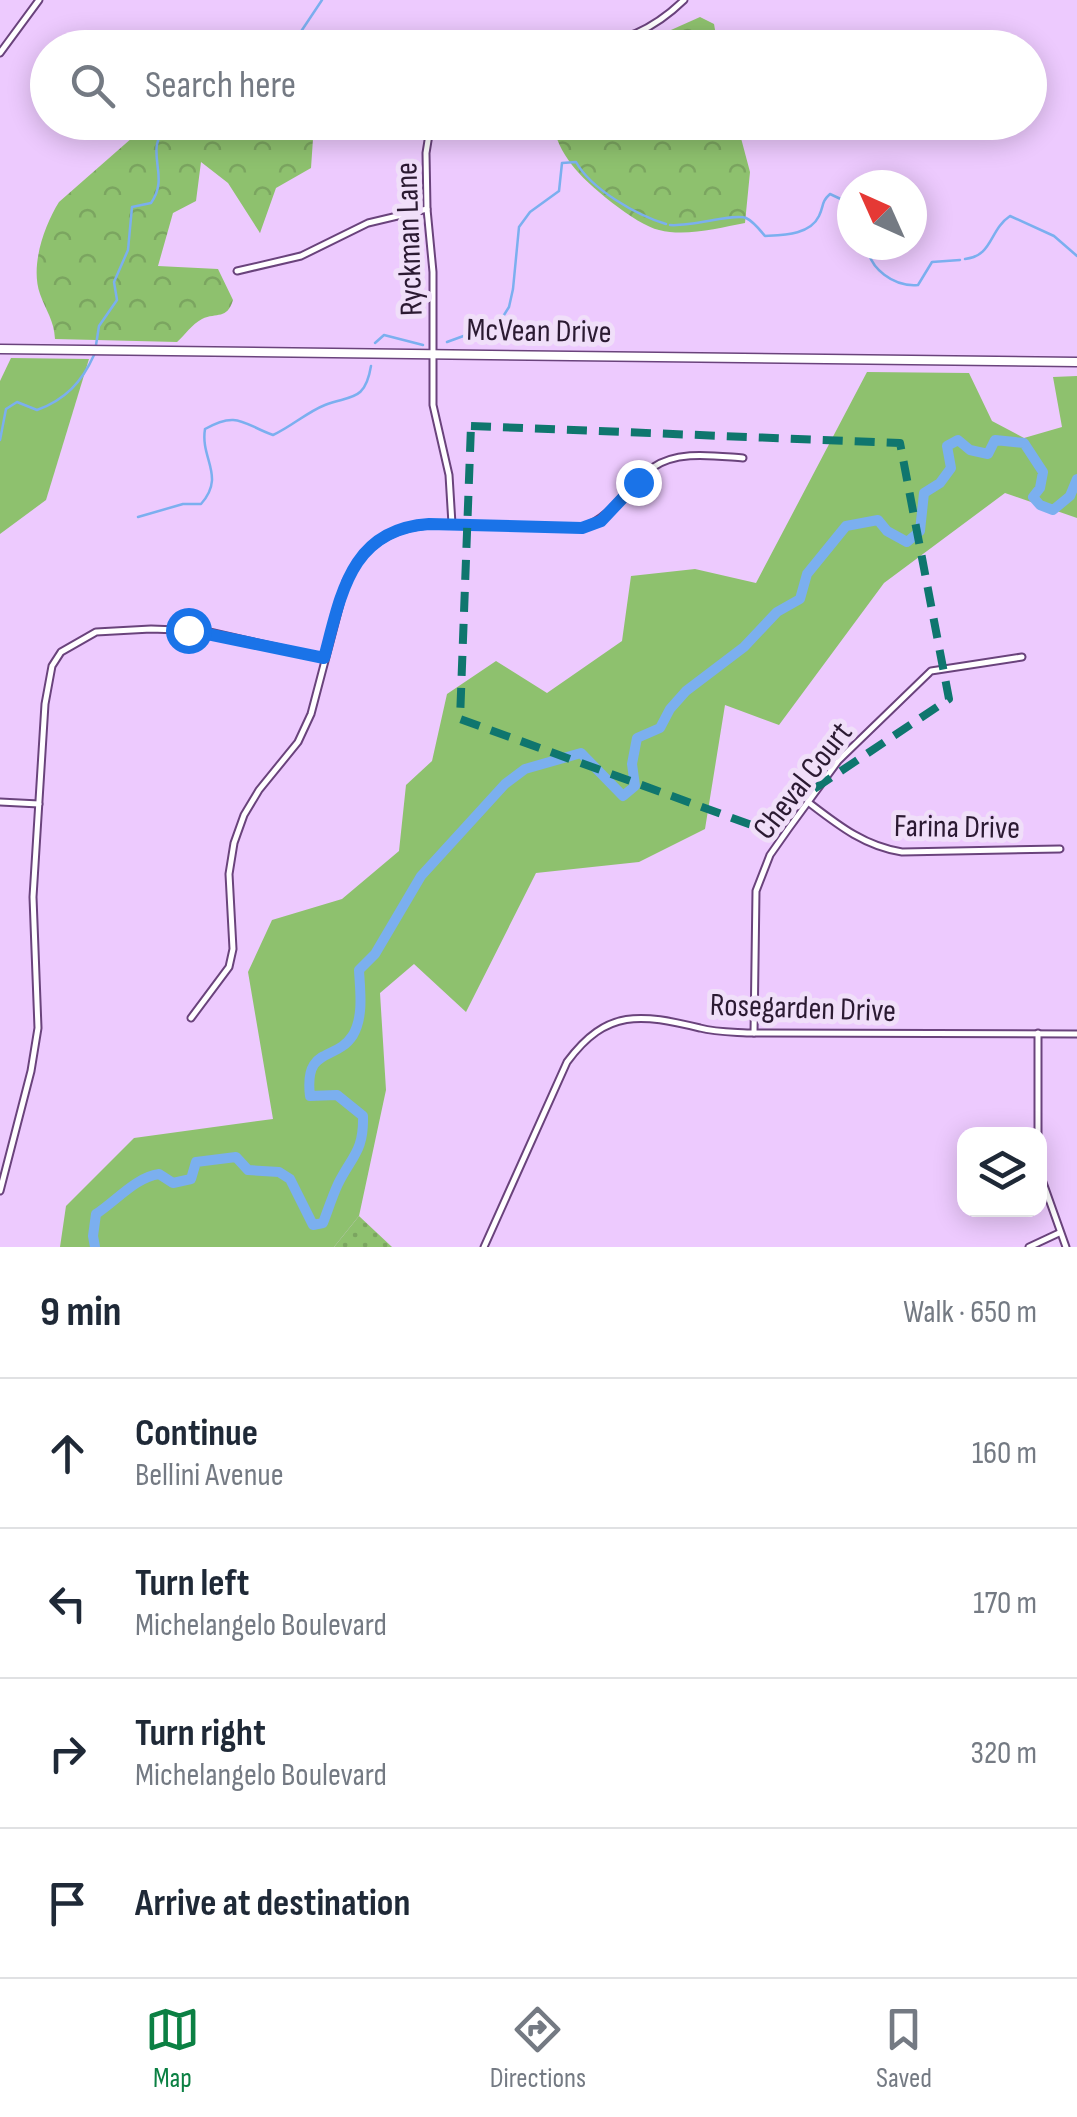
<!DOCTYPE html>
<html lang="en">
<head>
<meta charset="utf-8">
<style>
  body { margin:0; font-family:"Sofia Sans Condensed",sans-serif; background:#f6f6f7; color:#1f2937 }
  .controls { position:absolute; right:30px; bottom:30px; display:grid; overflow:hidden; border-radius:20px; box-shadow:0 5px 25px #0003 }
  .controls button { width:90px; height:90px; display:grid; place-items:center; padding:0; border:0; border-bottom:2px solid #e0e1e3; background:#fff; color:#1f2937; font:50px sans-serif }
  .compass { position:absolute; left:837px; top:170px; width:90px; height:90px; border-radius:50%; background:#fff; box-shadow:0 5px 25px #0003; rotate:315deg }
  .stop { position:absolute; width:30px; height:30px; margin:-22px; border:8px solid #1a73e8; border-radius:50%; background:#fff }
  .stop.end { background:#1a73e8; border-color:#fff; box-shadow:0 2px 10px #0008 }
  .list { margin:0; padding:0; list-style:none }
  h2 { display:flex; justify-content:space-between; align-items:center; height:130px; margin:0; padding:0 40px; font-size:42px }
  h2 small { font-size:32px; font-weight:400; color:#747a83 }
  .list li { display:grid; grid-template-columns:65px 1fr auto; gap:30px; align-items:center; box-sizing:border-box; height:150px; padding:0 40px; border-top:2px solid #e0e1e3 }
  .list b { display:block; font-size:38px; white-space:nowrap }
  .list p { margin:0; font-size:32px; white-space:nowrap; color:#747a83 }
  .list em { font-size:32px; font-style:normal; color:#747a83 }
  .icon { flex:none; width:55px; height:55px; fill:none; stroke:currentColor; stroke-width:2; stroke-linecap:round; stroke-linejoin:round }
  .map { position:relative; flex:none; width:1077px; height:1247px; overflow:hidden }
  .search { position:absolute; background:#fff; box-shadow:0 5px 25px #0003; left:30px; right:30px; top:30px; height:110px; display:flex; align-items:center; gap:25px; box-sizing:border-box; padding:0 35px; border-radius:55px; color:#747a83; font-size:38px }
  .sheet { height:730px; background:#fff }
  nav { display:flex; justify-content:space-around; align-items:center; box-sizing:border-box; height:140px; border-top:2px solid #e0e1e3; background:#fff; font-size:28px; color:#747a83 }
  nav a { display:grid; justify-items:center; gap:5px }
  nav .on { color:#0b8043 }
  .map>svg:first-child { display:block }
  .green { fill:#8ec16e }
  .forest { fill:url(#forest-crowns) }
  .park { fill:url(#park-dots) }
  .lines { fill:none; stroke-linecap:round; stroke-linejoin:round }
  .stream { stroke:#7bafef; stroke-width:2.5 }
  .river { stroke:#7bafef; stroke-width:10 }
  .street-casing { stroke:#6a437c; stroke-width:9 }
  .secondary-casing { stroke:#6a437c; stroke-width:11 }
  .street { stroke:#fff; stroke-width:5 }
  .secondary { stroke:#fff; stroke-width:8 }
  .route { stroke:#1a73e8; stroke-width:12 }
  .marked { fill:none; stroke:#0f766e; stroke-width:8; stroke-dasharray:20 12; stroke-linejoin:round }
  .labels { text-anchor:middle; stroke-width:10; stroke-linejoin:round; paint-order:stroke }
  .street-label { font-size:32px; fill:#2b1a32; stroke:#f0dff9 }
</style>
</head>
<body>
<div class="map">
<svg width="1077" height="1247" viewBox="0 0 1077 1247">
  <defs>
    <pattern id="forest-crowns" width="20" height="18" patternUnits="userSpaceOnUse" patternTransform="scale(2.5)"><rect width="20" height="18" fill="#8ec16e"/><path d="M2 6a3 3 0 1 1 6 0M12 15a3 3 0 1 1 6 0" fill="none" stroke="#7ba560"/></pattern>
    <pattern id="park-dots" width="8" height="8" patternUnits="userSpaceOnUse" patternTransform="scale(2.5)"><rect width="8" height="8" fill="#8ec16e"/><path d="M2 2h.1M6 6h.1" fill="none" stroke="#7ba560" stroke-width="1.8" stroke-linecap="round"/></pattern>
  </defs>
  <rect width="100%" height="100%" fill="#edcafe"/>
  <g class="green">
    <path d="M11 358 89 359 46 500 0 534V381Z"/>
    <path d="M867 372 969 373 992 421 1024 438 1062 427 1053 377 1077 376V518L1005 493 884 583 779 725 725 705 705 829 639 862 536 873 466 1012 414 964 380 993 386 1090 359 1216 334 1247H60L66 1206 134 1138 273 1119 248 972 272 920 342 899 399 851 406 785 432 761 447 694 496 661 547 693 622 641 631 576 695 569 756 583Z"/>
  </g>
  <g class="forest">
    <path d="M700 17 714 24 718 47H633Z"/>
    <path d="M149 123H319L313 139 311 168 276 188 260 233 228 183 201 162 196 201 173 213 158 266 218 269 233 300C227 320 217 312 202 319 192 324 185 335 177 342L55 339C54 320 46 311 40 294 30 266 44 226 59 202Z"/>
    <path d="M553 123H737L750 172 745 223C718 228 686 237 659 230 636 225 586 184 572 165 562 152 555 138 553 123Z"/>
  </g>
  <path class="park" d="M359 1216 392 1247H334Z"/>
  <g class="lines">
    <g class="stream">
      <path d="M290 48 322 0"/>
      <path d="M203 122H211"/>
      <path d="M670 225C691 227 735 213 746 218 753 221 760 230 765 236 783 235 810 235 819 216 824 206 821 202 830 194L845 201 852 209"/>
      <path d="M867 245C869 269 894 287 918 285L932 262 960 260"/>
      <path d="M965 259C993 256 989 230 1010 216L1054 236 1077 256"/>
      <path d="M447 342 499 323 509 307 513 289 519 227 530 212 559 191 562 163 576 162C591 189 636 215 666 224"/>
      <path d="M375 343 384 335 423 345"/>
      <path d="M96 345 99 326 117 300 114 282 128 250 132 207 151 203C172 173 140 151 170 122"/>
      <path d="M0 440 6 409 17 402 37 410C65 400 82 382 94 355"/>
      <path d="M138 517 183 504H201C226 476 200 459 205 429 238 410 244 425 273 435 291 427 307 412 325 405 351 395 365 402 371 366"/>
    </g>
    <path class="river" d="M95 1247 93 1236 96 1214C116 1201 136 1177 159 1174L173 1183 191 1179 196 1162 236 1157 248 1170 279 1172 290 1179 313 1225 323 1223C328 1210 332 1197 338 1184 352 1156 364 1151 363 1116L337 1095 310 1096C304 1045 336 1062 353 1035 364 1016 360 990 359 970L375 954 421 876 505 784 525 769 581 753 623 796 635 786 632 764 637 738 660 728 670 709 686 691 744 647 777 612 800 599 807 574 846 526 878 520 887 531 907 542 920 531 924 493 940 483 951 468 947 446 958 440 970 450 988 454 995 440 1024 443 1043 472 1040 488 1033 497 1040 505 1053 510 1070 496 1077 479"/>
    <defs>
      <g id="street">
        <path d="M497 48C534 32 544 40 580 43 621 46 655 28 684 0"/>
        <path d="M0 53 39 0"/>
        <path d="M431 122 426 153 427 209 433 272V405L449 475 452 524"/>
        <path d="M237 271 301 256 368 223 427 209"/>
        <path d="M0 802 39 804"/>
        <path d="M808 802C838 825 864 846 902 852L1060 849"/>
        <path d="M191 1018 229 967 233 949 229 874 234 843 244 815 259 790 298 742 311 714 346 581C379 519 425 523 487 525 519 527 550 528 582 528 617 514 624 487 652 468 677 450 714 456 743 458"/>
        <path d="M754 1033 756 891 770 855 789 828 838 761 931 671 1022 657"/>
        <path d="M1038 1033V1134"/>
        <path d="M1040 1174 1066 1247"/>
        <path d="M0 1191 31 1071 38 1028 33 897 45 704 52 666 61 652 96 632 151 629 205 631 324 658"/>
        <path d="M484 1247 567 1062C607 1008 641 1014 700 1028 715 1032 731 1032 747 1033L1077 1034"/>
        <path d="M1029 1247 1059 1233"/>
      </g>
      <path id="secondary" d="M0 349 1077 362"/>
    </defs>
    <use href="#street" class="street-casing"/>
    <use href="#secondary" class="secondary-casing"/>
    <use href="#street" class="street"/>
    <use href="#secondary" class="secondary"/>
  </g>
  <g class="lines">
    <path class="route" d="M188 630 324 658C341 595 350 529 429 524L582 528 601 521 638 482"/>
  </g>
  <path class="marked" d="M471 426 900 443 949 699 757 827 460 719Z"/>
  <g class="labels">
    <g class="street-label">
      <text transform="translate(408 239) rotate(-92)" y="11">Ryckman Lane</text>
      <text transform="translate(539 330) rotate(1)" y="11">McVean Drive</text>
      <text transform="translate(802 780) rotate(-52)" y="11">Cheval Court</text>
      <text transform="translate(957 826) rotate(1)" y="11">Farina Drive</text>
      <text transform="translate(803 1007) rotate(2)" y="11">Rosegarden Drive</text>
    </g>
  </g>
</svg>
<div class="controls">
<button><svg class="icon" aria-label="layers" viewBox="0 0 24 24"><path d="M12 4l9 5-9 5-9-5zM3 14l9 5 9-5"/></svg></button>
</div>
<svg class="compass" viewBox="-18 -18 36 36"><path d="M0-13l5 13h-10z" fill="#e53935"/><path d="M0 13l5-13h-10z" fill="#747a83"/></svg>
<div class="stop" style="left:188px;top:630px"></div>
<div class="stop end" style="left:638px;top:482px"></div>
<div class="search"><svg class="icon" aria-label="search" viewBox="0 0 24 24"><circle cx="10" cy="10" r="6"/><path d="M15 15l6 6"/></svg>Search here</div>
</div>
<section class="sheet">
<h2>9 min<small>Walk · 650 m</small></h2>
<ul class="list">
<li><svg class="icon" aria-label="ahead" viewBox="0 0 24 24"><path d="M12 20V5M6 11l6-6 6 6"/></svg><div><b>Continue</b><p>Bellini Avenue</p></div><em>160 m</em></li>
<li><svg class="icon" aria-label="left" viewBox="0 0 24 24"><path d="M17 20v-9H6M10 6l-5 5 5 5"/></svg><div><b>Turn left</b><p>Michelangelo Boulevard</p></div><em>170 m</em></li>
<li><svg class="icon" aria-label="right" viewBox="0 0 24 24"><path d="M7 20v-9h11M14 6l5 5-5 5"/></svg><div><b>Turn right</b><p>Michelangelo Boulevard</p></div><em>320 m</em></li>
<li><svg class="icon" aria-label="arrive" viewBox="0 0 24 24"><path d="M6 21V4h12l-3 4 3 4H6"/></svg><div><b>Arrive at destination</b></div></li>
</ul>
</section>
<nav>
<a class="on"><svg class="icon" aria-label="map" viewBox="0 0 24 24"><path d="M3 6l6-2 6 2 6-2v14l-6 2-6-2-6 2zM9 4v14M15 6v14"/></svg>Map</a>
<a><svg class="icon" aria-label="directions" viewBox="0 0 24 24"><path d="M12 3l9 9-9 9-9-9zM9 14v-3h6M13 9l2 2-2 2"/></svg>Directions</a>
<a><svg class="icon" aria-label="saved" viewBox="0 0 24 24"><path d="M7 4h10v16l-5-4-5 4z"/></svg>Saved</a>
</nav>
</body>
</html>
